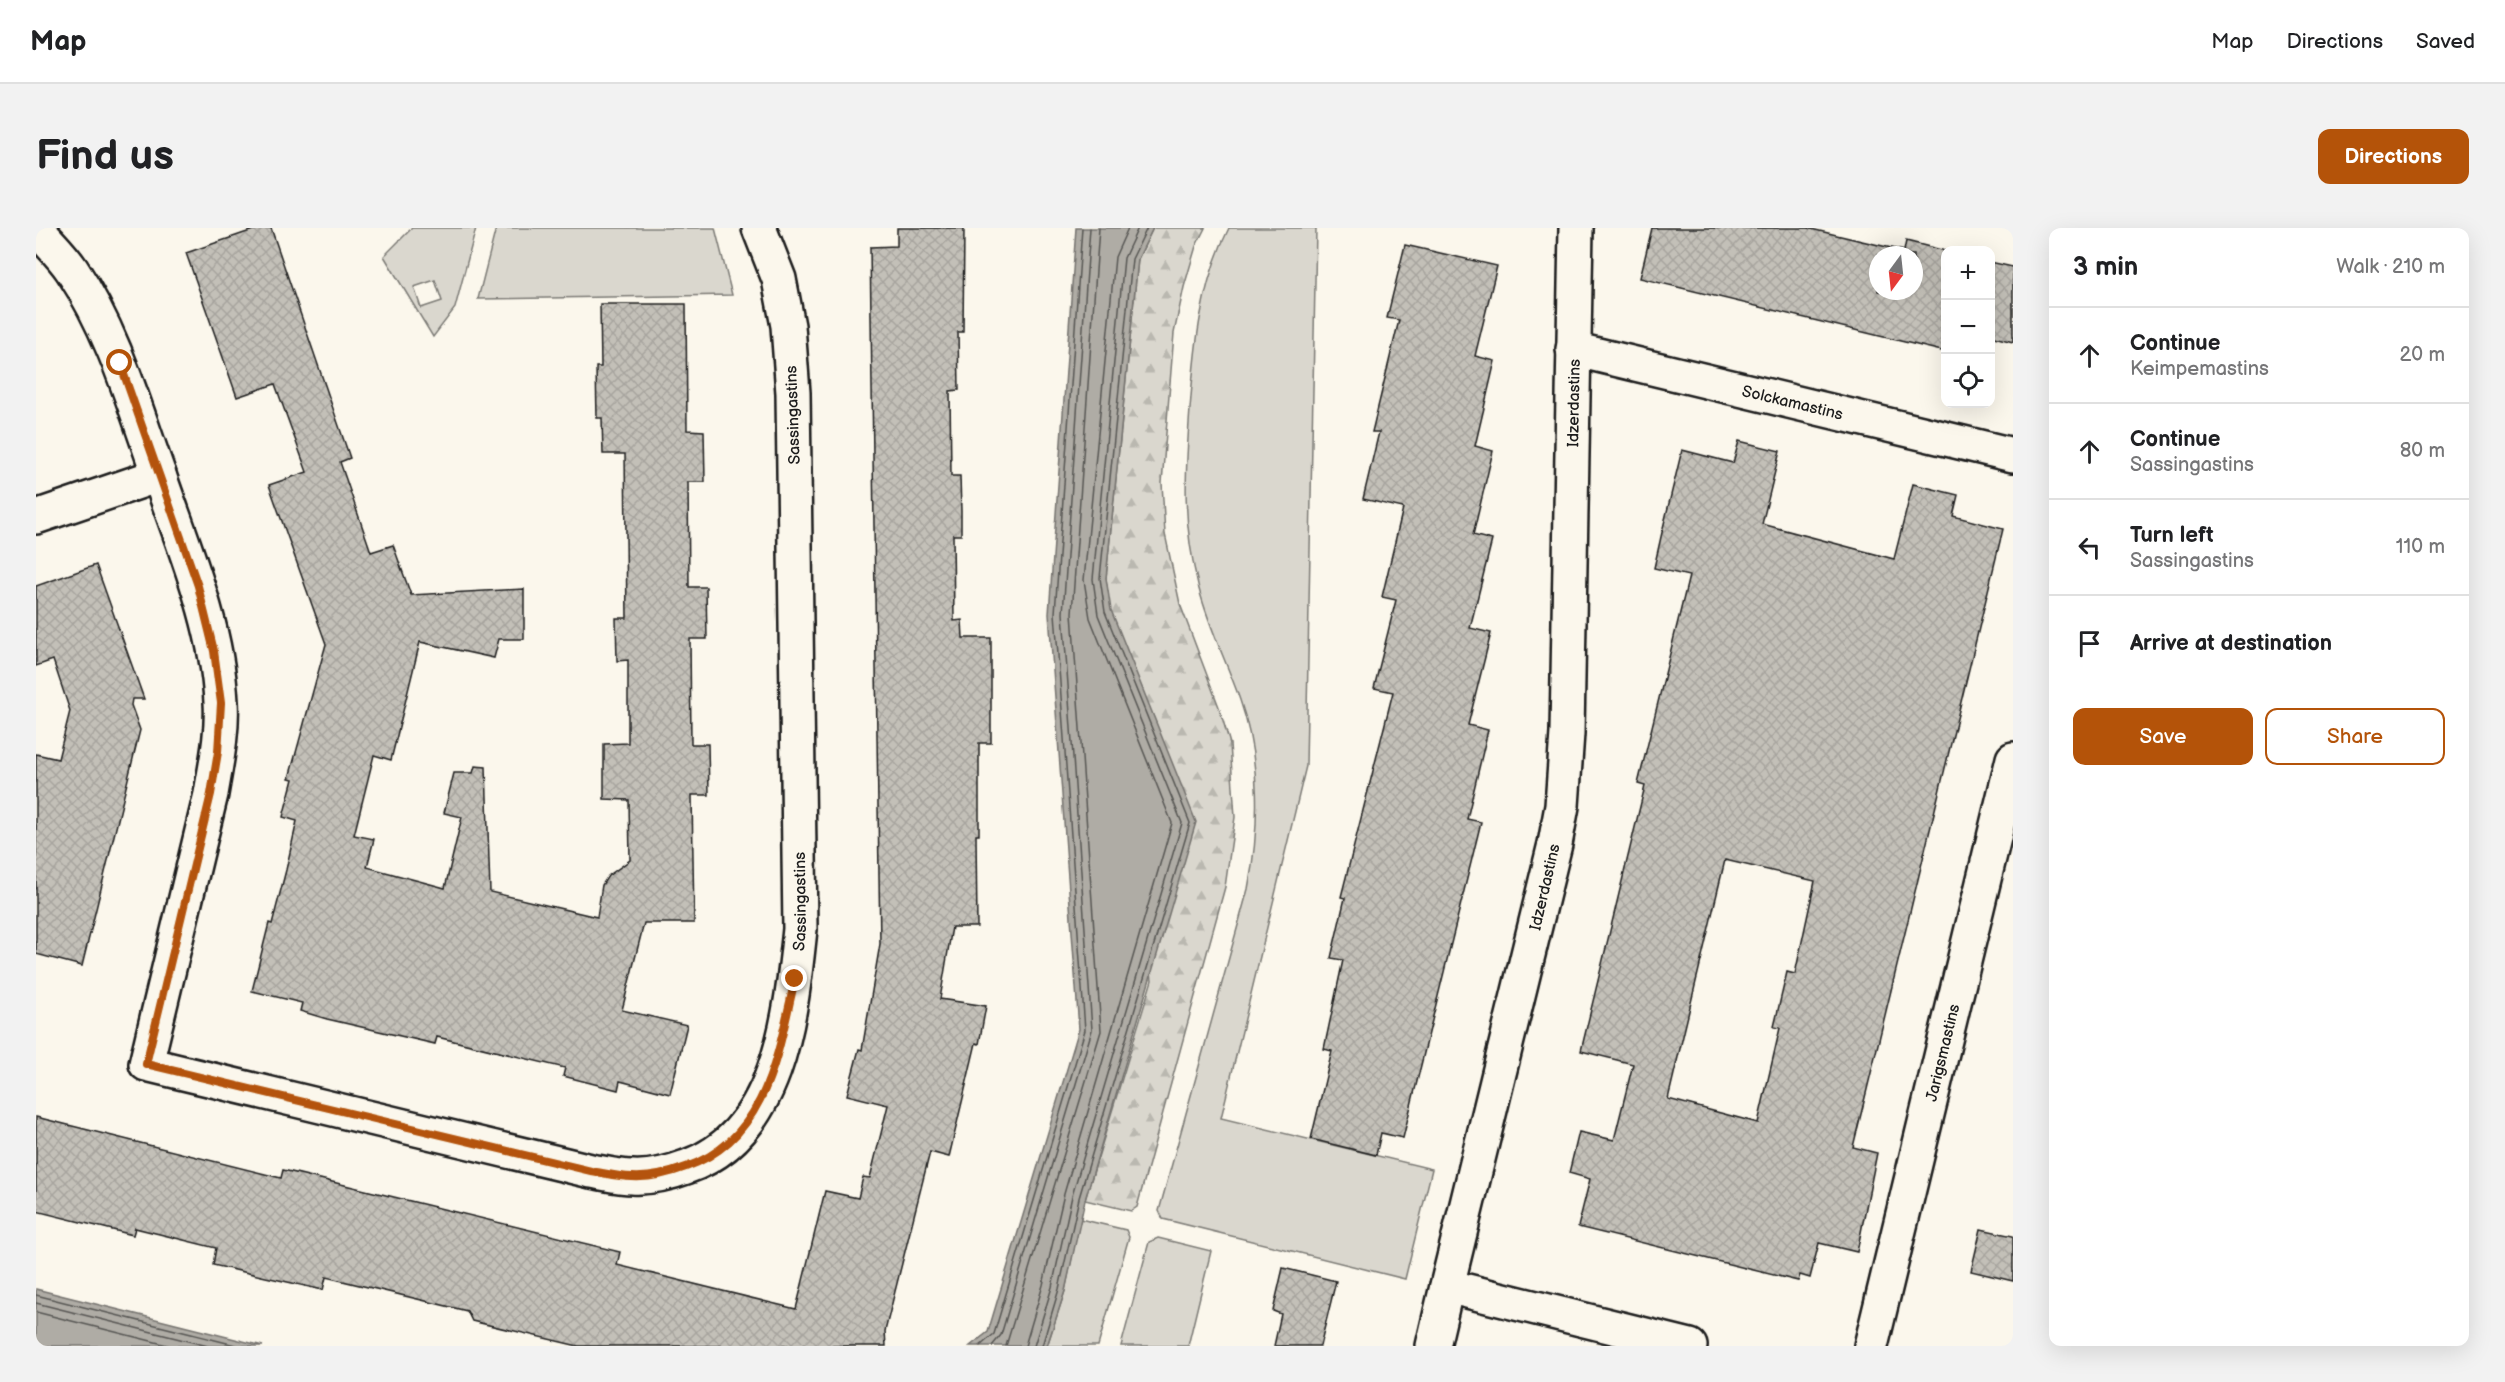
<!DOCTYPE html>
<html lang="en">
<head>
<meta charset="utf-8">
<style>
  body { margin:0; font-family:"Balsamiq Sans",sans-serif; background:#f2f2f2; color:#202124 }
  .controls { position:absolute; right:18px; top:18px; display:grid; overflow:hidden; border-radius:12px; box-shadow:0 6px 24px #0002 }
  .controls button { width:54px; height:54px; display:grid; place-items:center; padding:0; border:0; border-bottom:2px solid #e0e0e0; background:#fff; color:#202124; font:30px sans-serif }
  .compass { position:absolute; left:1833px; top:18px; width:54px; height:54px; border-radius:50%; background:#fff; box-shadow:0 6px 24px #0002; rotate:195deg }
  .stop { position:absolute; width:18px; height:18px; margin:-14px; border:4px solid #b45309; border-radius:50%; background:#fff }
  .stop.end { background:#b45309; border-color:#fff; box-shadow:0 2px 6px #0008 }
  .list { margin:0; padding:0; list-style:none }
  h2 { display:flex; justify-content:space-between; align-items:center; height:78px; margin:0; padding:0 24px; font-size:26px }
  h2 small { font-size:20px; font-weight:400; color:#757577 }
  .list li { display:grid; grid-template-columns:39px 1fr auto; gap:18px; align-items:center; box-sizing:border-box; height:96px; padding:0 24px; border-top:2px solid #e0e0e0 }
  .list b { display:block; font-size:22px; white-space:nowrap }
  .list p { margin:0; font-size:20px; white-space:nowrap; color:#757577 }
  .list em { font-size:20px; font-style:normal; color:#757577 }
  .actions { display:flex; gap:12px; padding:18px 24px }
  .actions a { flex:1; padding:14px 0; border:2px solid #b45309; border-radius:12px; text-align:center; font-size:21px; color:#b45309 }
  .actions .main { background:#b45309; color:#fff }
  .icon { flex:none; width:33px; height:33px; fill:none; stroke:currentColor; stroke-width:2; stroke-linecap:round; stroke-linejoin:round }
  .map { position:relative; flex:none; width:1977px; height:1118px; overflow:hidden; border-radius:12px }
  header { display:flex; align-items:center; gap:36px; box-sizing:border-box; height:84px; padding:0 30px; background:#fff; border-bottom:2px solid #e0e0e0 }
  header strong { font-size:28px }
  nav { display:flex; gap:33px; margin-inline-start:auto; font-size:21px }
  .intro { display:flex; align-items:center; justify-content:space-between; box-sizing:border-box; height:144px; padding:0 36px }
  h1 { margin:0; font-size:42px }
  .button { padding:15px 27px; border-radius:12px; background:#b45309; color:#fff; font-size:21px; font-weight:700 }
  main { display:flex; gap:36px; padding:0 36px }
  aside { flex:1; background:#fff; border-radius:12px; box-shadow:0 6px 24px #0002 }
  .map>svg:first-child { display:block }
  .grass { fill:#dad7ce; stroke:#7b7a75; stroke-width:1.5; fill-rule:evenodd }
  .forest { fill:url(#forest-firs); stroke:#7b7a75; stroke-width:1.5 }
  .water { fill:#afaca5; stroke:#74726e; stroke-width:1.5 }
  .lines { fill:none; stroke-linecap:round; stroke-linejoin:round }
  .shore { stroke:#575653; stroke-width:1.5 }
  .building { fill:url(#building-cross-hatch); stroke:#1c1c1c; stroke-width:1.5; fill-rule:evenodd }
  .street-casing { stroke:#1c1c1c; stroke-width:38 }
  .street { stroke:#fbf7ec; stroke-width:33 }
  .route { stroke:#b45309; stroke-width:8 }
  .labels { text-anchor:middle; stroke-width:4.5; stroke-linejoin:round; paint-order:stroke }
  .street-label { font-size:16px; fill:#1c1c1c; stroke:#fbf7ec }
</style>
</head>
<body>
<header>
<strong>Map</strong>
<nav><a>Map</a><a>Directions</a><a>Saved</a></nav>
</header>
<div class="intro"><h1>Find us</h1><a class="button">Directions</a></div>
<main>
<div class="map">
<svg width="1977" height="1118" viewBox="0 0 1977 1118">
  <defs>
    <pattern id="forest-firs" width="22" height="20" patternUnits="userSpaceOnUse" patternTransform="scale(1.5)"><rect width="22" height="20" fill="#dad7ce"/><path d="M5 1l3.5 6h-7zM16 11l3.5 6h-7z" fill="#bab8b0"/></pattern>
    <pattern id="building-cross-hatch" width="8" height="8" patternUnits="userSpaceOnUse" patternTransform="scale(1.5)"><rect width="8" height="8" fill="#c3c0b8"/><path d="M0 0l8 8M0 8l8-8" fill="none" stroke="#a7a49e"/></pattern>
  </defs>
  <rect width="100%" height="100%" fill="#fbf7ec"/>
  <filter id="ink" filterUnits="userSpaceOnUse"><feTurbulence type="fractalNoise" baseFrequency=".0167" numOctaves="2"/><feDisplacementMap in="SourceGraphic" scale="12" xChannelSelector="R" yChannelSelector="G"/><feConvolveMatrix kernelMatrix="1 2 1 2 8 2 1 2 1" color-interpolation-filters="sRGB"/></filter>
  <g filter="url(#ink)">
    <g class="grass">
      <path d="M376 0H440L419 80 397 109 348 28ZM399 52 406 73 385 80 378 59Z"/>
      <path d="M460 0H679L696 67 442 71Z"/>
      <path d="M1193 0H1280L1270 538 1185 890 1396 941 1369 1051 1127 991 1123 983 1212 661C1224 600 1225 532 1204 472 1191 435 1173 399 1163 361 1146 294 1149 249 1154 181 1159 118 1164 57 1193 0Z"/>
      <path d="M1044 991 1090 1002 1093 1009 1062 1118H1011L1029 1063Z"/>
      <path d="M1122 1010 1175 1023 1152 1118H1085L1113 1014Z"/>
    </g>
    <path class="forest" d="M1117 0H1169L1160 18 1148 59 1138 105 1126 255 1129 306 1144 376 1183 479 1194 516 1199 589 1189 659 1101 979 1095 983 1049 972 1116 752 1070 350 1102 31Z"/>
    <g class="water">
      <path d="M1040 0H1117L1102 31 1070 350 1075 382 1160 594 1049 972 1029 1063 1011 1118H934L952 1104 1043 801 1013 386Z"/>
      <path d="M0 1061 227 1118H3L0 1117Z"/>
    </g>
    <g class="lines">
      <g class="shore">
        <path d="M0 1067 203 1118"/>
        <path d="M0 1075 172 1118"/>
        <path d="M0 1084 135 1118"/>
        <path d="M944 1118 958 1106 1049 802 1019 385 1046 0"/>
        <path d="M956 1118 965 1107 1056 802 1027 385 1054 0"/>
        <path d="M970 1118 1065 803 1036 385 1063 0"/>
        <path d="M989 1118 1007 1057 1028 966 1136 595 1054 390 1048 352 1079 29 1092 0"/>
        <path d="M998 1118 1016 1059 1036 968 1146 595 1062 387 1057 351 1088 30 1102 0"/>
        <path d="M1006 1118 1023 1061 1043 970 1154 595 1069 384 1064 350 1096 31 1111 0"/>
      </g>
    </g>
    <g class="building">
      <path d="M223 0H235L314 230 304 234 335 324 357 317 375 367 488 361V411H463L458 430 384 414 355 532 338 527 318 607 338 611 331 639 409 660 426 589 408 585 418 545H437L439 538 450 539 454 664 561 689 566 657 572 648 594 632 593 572 568 571V516L592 515V432L581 433 580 390H591L589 226H567L566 190H561L560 139H565L564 76H650L651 202 668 203 669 254H652L653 359H670L671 411H654L655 516H672L673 567H656L658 695H608L586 782 651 797 634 866 584 853 582 862 527 848 529 840 401 809 399 816 291 791 264 783 266 775 216 763 233 695 236 696 250 642 261 593 247 589 257 551 253 550 290 416 233 257 271 244 239 156 201 169 150 25Z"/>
      <path d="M861 0H928L927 104H922L923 162 914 163 915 248H924L925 283V307H917L918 393 926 392 927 410H955V515H943V607H940L941 699H916L904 771 950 778 943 816 940 815 913 929 894 924 849 1103 850 1118H542L436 1093 431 1083 290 1049 287 1062 177 1037 180 1020 99 1000 97 1007 0 983V889L245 950 247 942 584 1024 581 1037 760 1081 789 963 822 970 827 949 834 950 852 877 811 867 823 821 826 822 844 716 834 19 861 18Z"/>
      <path d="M1616 0H1771L1868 23 1870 13 1910 23V124L1604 50ZM1842 27H1878V63H1842Z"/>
      <path d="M1369 17 1461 38 1439 128 1459 133 1439 218 1457 223 1437 307 1456 312 1434 400 1455 405 1432 497 1452 502 1431 591 1445 594 1367 910 1345 905 1340 927 1275 911 1296 823 1288 821 1307 732 1295 730 1309 670 1305 669 1357 464 1338 460 1360 372 1346 369 1367 280 1327 271 1343 204H1336L1363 92 1351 90Z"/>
      <path d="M1954 34 1977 39V114L1954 108Z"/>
      <path d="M1703 213 1744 223 1726 296 1858 331 1877 256 1922 267 1917 288 1967 301 1817 919 1841 925 1821 1024 1783 1015 1774 1050 1764 1047 1762 1053 1542 999 1554 951 1533 945 1543 904 1578 912 1597 836 1545 823 1609 558 1602 556 1653 348 1618 340 1627 300 1646 222 1697 235ZM1689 632 1779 653 1759 746 1751 744 1738 799 1744 800 1722 895 1632 871Z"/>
      <path d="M60 337 108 471H96L95 477 104 502 46 738 0 726V526L22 531 34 483 17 432 0 438V358Z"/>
      <path d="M1945 1001 1977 1008V1053L1935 1043Z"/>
      <path d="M1247 1040 1300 1053 1284 1118H1238L1245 1086 1237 1083Z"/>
    </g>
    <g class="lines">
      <defs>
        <g id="street">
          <path d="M0 0C12 14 26 27 36 42 78 105 98 177 123 247L0 289"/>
          <path d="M1540 0 1531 505 1526 578 1519 616 1411 1058 1654 1118"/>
          <path id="s1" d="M1537 121 1977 227"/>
          <path id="s2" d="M123 247C148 320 181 396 185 474 187 504 180 536 175 566L110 836 555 943C568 945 582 949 596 949 613 950 634 945 650 939 744 907 755 786 764 701L757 165 752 98 743 51 723 0"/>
          <path d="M1397 1118 1411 1058"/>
          <path id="s3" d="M1835 1118 1977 531"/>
        </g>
      </defs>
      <use href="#street" class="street-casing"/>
      <use href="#street" class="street"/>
    </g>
  </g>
  <g class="lines" filter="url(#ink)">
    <path class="route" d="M84 135 162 358 178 423 185 475 182 524 175 566 110 836 555 943C568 945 582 949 596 949 613 950 634 945 650 939 731 911 742 825 759 751"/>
  </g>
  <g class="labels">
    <g class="street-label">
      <text dy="6" stroke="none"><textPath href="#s1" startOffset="226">Solckamastins</textPath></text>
      <text transform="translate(1537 175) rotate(-89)" y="6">Idzerdastins</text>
      <text transform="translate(756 187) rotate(-92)" y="6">Sassingastins</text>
      <text transform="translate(1508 659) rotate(-77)" y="6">Idzerdastins</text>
      <text dy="6" stroke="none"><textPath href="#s2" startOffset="1468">Sassingastins</textPath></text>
      <text dy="6" stroke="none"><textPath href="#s3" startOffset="302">Jarigsmastins</textPath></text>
    </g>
  </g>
</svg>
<div class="controls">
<button>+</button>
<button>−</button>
<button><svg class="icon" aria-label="locate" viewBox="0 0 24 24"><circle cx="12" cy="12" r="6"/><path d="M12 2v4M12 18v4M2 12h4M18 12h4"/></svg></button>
</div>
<svg class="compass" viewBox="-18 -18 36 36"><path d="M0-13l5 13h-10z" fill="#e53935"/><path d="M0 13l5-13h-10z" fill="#757577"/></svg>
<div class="stop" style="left:84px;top:135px"></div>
<div class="stop end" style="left:759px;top:751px"></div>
</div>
<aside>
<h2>3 min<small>Walk · 210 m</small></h2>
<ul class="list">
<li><svg class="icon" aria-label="ahead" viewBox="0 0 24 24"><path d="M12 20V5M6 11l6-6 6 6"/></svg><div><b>Continue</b><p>Keimpemastins</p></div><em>20 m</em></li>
<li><svg class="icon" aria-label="ahead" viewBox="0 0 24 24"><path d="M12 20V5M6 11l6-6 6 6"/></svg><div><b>Continue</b><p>Sassingastins</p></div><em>80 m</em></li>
<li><svg class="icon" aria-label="left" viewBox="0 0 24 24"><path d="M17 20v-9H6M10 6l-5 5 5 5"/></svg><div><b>Turn left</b><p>Sassingastins</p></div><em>110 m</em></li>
<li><svg class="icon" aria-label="arrive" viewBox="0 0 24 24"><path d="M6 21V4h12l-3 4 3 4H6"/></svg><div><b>Arrive at destination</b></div></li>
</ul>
<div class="actions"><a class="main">Save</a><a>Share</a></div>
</aside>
</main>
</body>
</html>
